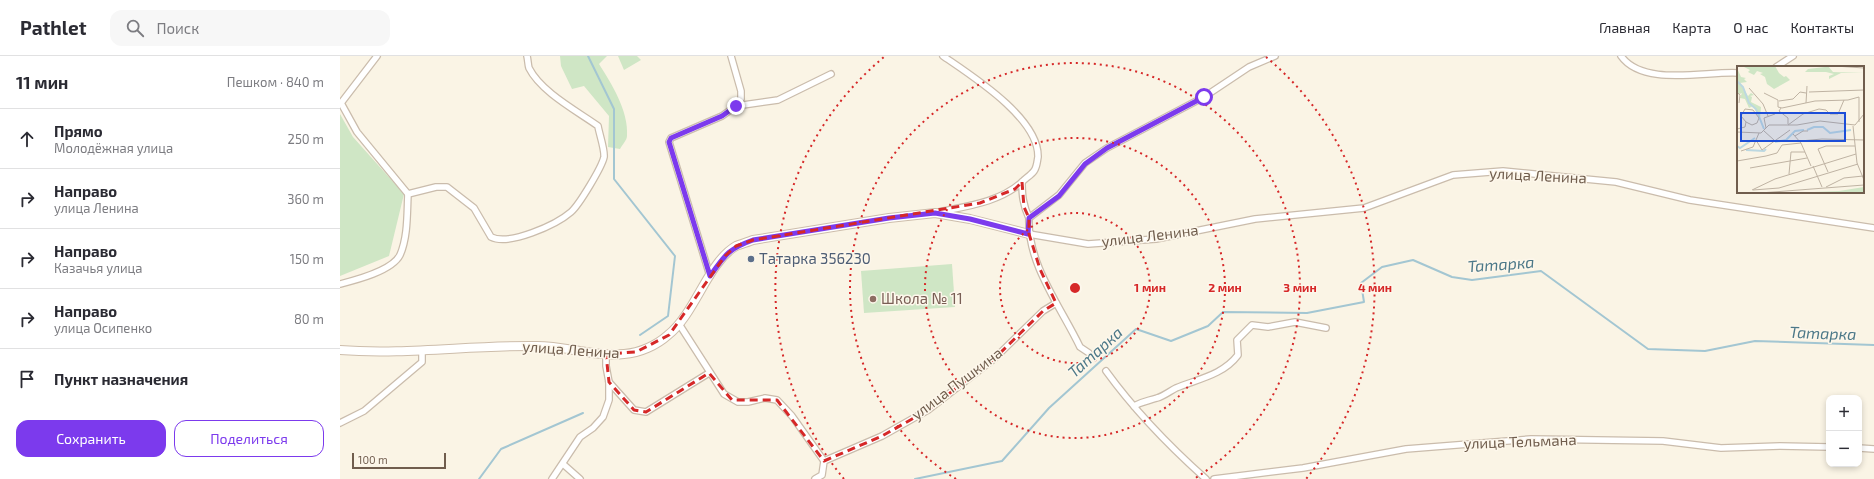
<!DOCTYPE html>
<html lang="ru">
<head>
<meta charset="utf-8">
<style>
  body { margin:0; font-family:"Exo 2",sans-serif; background:#f7f7f7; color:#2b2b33 }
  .controls { position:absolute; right:12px; bottom:12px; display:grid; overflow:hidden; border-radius:8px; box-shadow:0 2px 6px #0003 }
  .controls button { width:36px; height:36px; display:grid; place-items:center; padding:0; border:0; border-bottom:1px solid #e1e1e2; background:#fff; color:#2b2b33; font:20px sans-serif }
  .scale { position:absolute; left:12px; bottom:10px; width:94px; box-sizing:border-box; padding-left:4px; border:2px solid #705d4d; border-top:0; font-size:11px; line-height:14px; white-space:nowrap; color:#705d4d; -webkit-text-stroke:3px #fdf7eb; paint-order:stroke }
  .stop { position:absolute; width:12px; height:12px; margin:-9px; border:3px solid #7c3aed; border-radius:50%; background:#fff }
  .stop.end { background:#7c3aed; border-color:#fff; box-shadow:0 1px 4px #0008 }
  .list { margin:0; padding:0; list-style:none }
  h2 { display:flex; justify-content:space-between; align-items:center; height:52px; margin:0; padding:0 16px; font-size:17px }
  h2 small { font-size:13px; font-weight:400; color:#7c7c81 }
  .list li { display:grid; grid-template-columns:26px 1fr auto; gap:12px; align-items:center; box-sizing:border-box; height:60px; padding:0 16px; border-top:1px solid #e1e1e2 }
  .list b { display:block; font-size:15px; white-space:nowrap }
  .list p { margin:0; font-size:13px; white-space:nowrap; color:#7c7c81 }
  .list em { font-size:13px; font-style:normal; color:#7c7c81 }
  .actions { display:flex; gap:8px; padding:12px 16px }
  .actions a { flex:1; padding:9px 0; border:1px solid #7c3aed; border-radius:12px; text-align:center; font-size:14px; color:#7c3aed }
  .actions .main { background:#7c3aed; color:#fff }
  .icon { flex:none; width:22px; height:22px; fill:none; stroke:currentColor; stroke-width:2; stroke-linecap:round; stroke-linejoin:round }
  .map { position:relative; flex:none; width:1534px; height:423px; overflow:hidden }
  header { display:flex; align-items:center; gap:24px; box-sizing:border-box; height:56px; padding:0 20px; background:#fff; border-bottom:1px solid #e1e1e2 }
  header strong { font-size:19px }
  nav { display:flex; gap:22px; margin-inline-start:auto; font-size:14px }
  .search { width:280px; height:36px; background:#f7f7f7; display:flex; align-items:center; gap:10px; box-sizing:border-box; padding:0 14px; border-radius:12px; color:#7c7c81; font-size:15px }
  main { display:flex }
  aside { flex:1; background:#fff }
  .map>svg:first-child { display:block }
  .green { fill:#cfe6c5 }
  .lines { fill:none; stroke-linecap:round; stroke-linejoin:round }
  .stream { stroke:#a3c6d2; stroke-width:2 }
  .street-casing { stroke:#cabcac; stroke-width:8 }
  .secondary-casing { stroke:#cdbdab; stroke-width:10 }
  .street { stroke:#fff; stroke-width:5.5 }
  .secondary { stroke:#fff; stroke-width:8 }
  .route { stroke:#7c3aed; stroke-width:5 }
  .marked { fill:none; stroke:#d62828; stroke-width:3; stroke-dasharray:8 5; stroke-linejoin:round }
  .ring { fill:none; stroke:#d62828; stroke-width:2; stroke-dasharray:2 4 }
  .service-dot { fill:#5c6f8a; stroke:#fdf7eb; stroke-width:1.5 }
  .education-dot { fill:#8d6e63; stroke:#fdf7eb; stroke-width:1.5 }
  .labels { text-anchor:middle; stroke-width:3; stroke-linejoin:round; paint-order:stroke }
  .street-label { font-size:15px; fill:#705d4d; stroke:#fdf7eb }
  .service-label { font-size:15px; fill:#4e5e75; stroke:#fdf7eb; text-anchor:start }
  .education-label { font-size:15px; fill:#785e54; stroke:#fdf7eb; text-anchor:start }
  .water-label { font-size:16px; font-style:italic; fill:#4c7888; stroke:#fdf7eb }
  .inset-river { fill:none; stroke:#bcd8e1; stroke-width:2 }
  .inset-road { fill:none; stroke:#bfb3a3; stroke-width:1 }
  .view { fill:#1d4ed8; fill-opacity:0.15; stroke:#1d4ed8; stroke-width:2 }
  .inset-edge { fill:none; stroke:#705d4d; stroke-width:2 }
  .centre { fill:#d62828; stroke:#fdf7eb; stroke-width:2 }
  .ring-label { font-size:12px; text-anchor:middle; font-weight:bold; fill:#d62828; stroke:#fdf7eb; stroke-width:3; stroke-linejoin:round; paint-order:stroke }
</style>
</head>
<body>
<header>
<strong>Pathlet</strong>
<div class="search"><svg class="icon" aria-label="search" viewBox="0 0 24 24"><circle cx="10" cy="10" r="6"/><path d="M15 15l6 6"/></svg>Поиск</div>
<nav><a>Главная</a><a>Карта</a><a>О нас</a><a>Контакты</a></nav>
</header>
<main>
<aside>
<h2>11 мин<small>Пешком · 840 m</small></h2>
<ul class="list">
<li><svg class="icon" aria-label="ahead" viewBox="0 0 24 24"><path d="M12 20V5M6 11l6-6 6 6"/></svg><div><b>Прямо</b><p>Молодёжная улица</p></div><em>250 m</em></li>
<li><svg class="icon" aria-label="right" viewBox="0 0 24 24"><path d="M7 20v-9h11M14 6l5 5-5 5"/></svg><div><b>Направо</b><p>улица Ленина</p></div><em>360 m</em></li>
<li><svg class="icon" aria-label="right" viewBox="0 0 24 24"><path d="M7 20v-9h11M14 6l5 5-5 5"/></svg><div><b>Направо</b><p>Казачья улица</p></div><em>150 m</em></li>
<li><svg class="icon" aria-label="right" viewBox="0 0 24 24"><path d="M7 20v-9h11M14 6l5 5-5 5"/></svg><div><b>Направо</b><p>улица Осипенко</p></div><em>80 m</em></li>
<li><svg class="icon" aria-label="arrive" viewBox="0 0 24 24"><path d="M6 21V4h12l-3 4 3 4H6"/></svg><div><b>Пункт назначения</b></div></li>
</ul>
<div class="actions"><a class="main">Сохранить</a><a>Поделиться</a></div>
</aside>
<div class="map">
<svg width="1534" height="423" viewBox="0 0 1534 423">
  <rect width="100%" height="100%" fill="#faf4e5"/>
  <g class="green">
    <path d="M220 0H267L259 8C271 27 289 55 287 80 287 84 282 89 280 93L268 91 269 60 244 30 232 33 221 10Z"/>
    <path d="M278 0H297L301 4 284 14Z"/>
    <path d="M0 58 13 81 64 138 49 200 0 220Z"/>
    <path d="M612 208 615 251 524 257 521 215Z"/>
  </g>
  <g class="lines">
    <g class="stream">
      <path d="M248 0 274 53V123L335 200 328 260 300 279"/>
      <path d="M139 423 161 393 243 357"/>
      <path d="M575 423 662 405 709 352 796 273 831 285 868 270 883 256 967 257 1024 246 1021 227 1042 211 1073 204 1112 221 1132 224 1201 215 1308 293 1365 295 1415 285 1534 289"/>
    </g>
    <defs>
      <g id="street">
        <path d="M391 0 401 35V43L396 50"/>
        <path d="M603 0C632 20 699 62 698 101 697 106 697 111 694 115 691 119 686 122 682 126 682 139 683 149 689 162"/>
        <path d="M1281 0C1303 31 1365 15 1398 17"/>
        <path d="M1436 11 1453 0"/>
        <path d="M1 47 17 76 68 138 96 131H107L134 152 151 181C169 190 216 169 231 156 239 149 262 111 264 101 265 94 259 77 258 70 237 55 201 36 189 12 188 9 188 4 187 0"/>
        <path d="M1 47 37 0"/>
        <path d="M599 156C628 150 660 146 682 126"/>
        <path d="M689 178 748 188 816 183 915 163 1024 152 1113 119 1163 115 1276 126 1350 144 1534 172"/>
        <path d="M370 220 329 86 331 82 382 60 396 50 438 44 491 18"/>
        <path d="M0 228C16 224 52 215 60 199 68 181 67 157 68 138"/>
        <path d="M339 268 384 338 398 346H408L425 342 437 344 452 360 484 405"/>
        <path d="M749 297 740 291C721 251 687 208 689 162L719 139 745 107 767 92 864 41 909 11 935 0"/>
        <path d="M766 315C795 355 829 390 866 423"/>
        <path d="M269 326 294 354 306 356 369 317"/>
        <path d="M794 350C803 345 808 345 817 342 824 340 830 335 836 332 858 323 883 319 898 299L897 284 912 269 928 271 955 266 986 272"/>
        <path d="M0 367 24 355 82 306V294"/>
        <path d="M1519 392 1534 393"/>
        <path d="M223 408 240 423"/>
        <path d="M212 423 240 381 253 372 263 361 269 344V326L266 310V298"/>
        <path d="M475 423 482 419 484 405 542 380 588 354 655 302 703 255 716 247"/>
        <path d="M874 423 963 412 1066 393 1191 383 1323 385 1381 392 1440 390 1489 391"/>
      </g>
      <path id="secondary" d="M0 294C65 299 132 289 197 290 226 290 255 301 284 298 300 297 317 289 328 279 355 258 368 206 396 190 401 188 408 186 413 184L549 162 595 157 630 163 689 178"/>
    </defs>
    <use href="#street" class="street-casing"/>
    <use href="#secondary" class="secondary-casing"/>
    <use href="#street" class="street"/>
    <use href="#secondary" class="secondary"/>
  </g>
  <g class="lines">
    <path class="route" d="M396 50 382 60 331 82 329 86 370 220C385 199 388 193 413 184L549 162 595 157 630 163 688 178 689 162 719 140 745 108 767 92 864 41"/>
  </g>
  <path class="marked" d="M682 126 684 151 689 162V178L700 213 716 247 703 255 655 302 588 354 542 380 484 405 437 344H392L369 317 306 356 294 354 269 326 266 298 296 296 329 279 385 200 396 190 413 184 640 147 675 133Z"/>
  <g class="ring">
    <circle cx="735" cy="232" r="75"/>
    <circle cx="735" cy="232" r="150"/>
    <path d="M616 423A225 225 0 1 1 854 423"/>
    <path d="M504 423A300 300 0 0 1 544 1M926 1A300 300 0 0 1 966 423"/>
  </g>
  <circle class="service-dot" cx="411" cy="203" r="4"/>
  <circle class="education-dot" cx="533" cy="243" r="4"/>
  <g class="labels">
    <g class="street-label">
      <text transform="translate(1198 120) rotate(3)" y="5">улица Ленина</text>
      <text transform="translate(810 180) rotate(-7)" y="5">улица Ленина</text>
      <text transform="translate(231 294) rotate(4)" y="5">улица Ленина</text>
      <text transform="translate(617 328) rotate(-37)" y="5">улица Пушкина</text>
      <text transform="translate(1180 386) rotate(-2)" y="5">улица Тельмана</text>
    </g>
    <g class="service-label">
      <text x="419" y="208">Татарка 356230</text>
    </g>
    <g class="education-label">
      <text x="541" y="248">Школа № 11</text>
    </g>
    <g class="water-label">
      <text transform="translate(1161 208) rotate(-4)" y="6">Татарка</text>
      <text transform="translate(1483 277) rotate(2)" y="6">Татарка</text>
      <text transform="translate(755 296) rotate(-42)" y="6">Татарка</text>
    </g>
  </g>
  <g transform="translate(1397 10)">
    <rect width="127" height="127" fill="#faf4e5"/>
    <path d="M5 0H38L42 7 47 11 49 10 53 14 37 23 30 18 28 11 23 8 26 7 20 5 17 9 11 6 13 4ZM76 0H91L96 6 127 7H104L92 13V10L97 8 89 6H68L71 3 88 1ZM0 2 4 11 9 12 7 13 10 16 3 17 11 30 14 27 17 29 13 30 15 31 14 36 24 41 23 53 16 40 12 42 8 33 3 32 5 27 0 29ZM127 121V127H52L102 125Z" fill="#cfe6c5"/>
    <path class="inset-river" d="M0 15 6 21 12 37 19 43 27 63M70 64 77 61H86L93 67 114 64M38 76 49 74 58 65 67 64M0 80 3 82 18 72M9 84 27 85 29 83"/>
    <path class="inset-road" d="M98 0 127 2M12 22 26 38 31 50M0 26 3 29 2 37M72 26 127 24M27 27 41 34V41L45 42M42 35 56 33 63 26 69 27M69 37 70 20M44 42 42 45 51 52V58M45 42 78 35 111 34 122 31V56M8 43 16 44 22 52 20 57 15 59 9 56 4 50ZM51 59 66 48 82 43 89 44 93 48H101L107 34M116 60 120 97 127 114M29 62 27 52 38 48M0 63 8 61 9 56M27 65 37 74M0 66 24 67 32 59H60L83 55 118 59 127 48M56 68 64 77 74 100M58 70 66 65H71M19 74 25 84 53 64M63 75 85 73 127 74M4 85 16 81 22 67M0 95 29 90 40 87 45 79 64 77M76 100 85 121M13 102 70 92M91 106 81 83 89 80H118M52 108 54 86H68M89 121 107 112 126 110M15 124 38 113 119 88M16 124 42 122 121 98M23 127 127 119"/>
    <path class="view" d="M4 47H108V75H4Z"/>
    <rect width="127" height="127" class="inset-edge"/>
  </g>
  <circle cx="735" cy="232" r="6" class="centre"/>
  <g class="ring-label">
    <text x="810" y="236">1 мин</text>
    <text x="885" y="236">2 мин</text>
    <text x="960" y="236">3 мин</text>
    <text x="1035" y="236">4 мин</text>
  </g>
</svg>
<div class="controls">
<button>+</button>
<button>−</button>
</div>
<div class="scale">100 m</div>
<div class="stop" style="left:864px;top:41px"></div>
<div class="stop end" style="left:396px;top:50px"></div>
</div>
</main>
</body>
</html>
